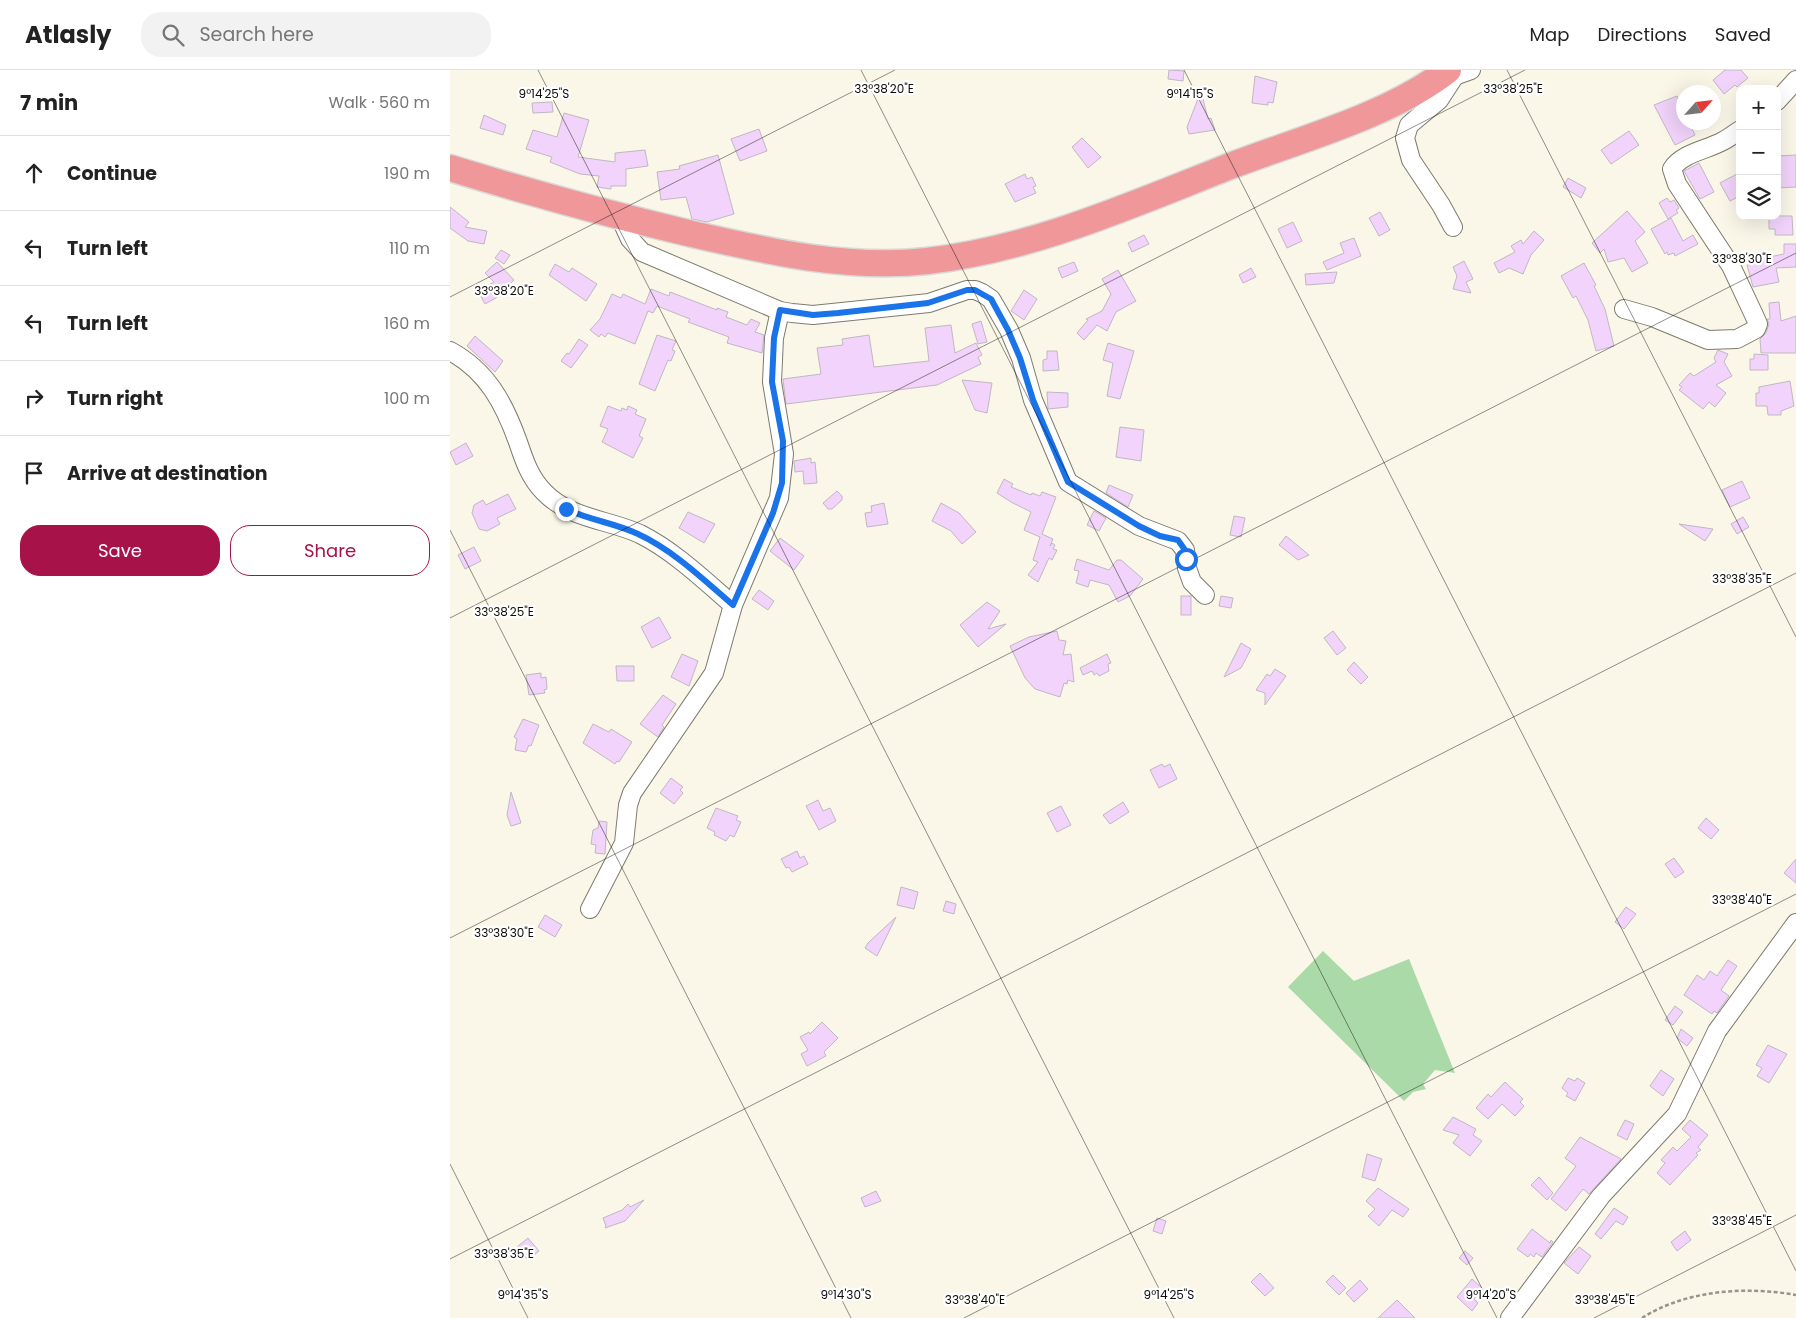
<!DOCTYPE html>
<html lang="en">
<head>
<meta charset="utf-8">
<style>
  body { margin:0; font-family:Poppins,sans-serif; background:#f2f2f2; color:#222 }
  .controls { position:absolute; right:15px; top:15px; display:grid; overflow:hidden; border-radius:10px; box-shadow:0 5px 20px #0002 }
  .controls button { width:45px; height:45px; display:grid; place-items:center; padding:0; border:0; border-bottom:1px solid #e0e0e0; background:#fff; color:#222; font:25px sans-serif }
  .compass { position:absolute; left:1226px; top:15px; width:45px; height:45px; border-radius:50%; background:#fff; box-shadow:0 5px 20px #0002; rotate:63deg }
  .stop { position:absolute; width:15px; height:15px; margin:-11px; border:4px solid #1a73e8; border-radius:50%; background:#fff }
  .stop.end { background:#1a73e8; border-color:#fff; box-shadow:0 1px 5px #0008 }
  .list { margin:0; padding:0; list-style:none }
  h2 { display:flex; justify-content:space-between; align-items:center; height:65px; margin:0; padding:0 20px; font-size:21px }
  h2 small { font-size:16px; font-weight:400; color:#767676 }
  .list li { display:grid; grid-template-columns:32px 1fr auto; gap:15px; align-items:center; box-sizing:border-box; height:75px; padding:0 20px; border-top:1px solid #e0e0e0 }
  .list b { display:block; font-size:19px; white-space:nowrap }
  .list em { font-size:16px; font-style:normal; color:#767676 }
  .actions { display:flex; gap:10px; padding:15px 20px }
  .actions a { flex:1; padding:11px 0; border:1px solid #a71248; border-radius:20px; text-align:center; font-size:18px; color:#a71248 }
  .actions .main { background:#a71248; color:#fff }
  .icon { flex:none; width:28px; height:28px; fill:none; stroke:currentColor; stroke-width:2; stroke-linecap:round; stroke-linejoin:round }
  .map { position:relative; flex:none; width:1346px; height:1248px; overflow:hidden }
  header { display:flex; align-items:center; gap:30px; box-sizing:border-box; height:70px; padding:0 25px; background:#fff; border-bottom:1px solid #e0e0e0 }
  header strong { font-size:24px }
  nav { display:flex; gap:28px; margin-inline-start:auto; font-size:18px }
  .search { width:350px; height:45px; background:#f2f2f2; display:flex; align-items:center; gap:12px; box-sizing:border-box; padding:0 18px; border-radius:20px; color:#767676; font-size:19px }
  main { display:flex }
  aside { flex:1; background:#fff }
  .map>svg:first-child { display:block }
  .green { fill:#abdaa9 }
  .building { fill:#f2d3fb; stroke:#c0b8c3 }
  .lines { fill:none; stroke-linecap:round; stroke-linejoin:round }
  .minor-casing { stroke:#7e7b6e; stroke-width:20 }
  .highway-casing { stroke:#d8d8d7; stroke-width:29 }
  .path { stroke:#97948a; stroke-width:2.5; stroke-dasharray:4 2.5; stroke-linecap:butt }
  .minor { stroke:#fff; stroke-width:18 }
  .highway { stroke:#f0979a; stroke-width:26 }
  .route { stroke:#1a73e8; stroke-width:6 }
  .ticks { fill:none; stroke:#0d0c08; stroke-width:1; stroke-opacity:0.45 }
  .ticks-label { font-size:12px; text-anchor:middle; fill:#0d0c08; stroke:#fff; stroke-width:4.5; stroke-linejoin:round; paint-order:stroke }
</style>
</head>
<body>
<header>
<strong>Atlasly</strong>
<div class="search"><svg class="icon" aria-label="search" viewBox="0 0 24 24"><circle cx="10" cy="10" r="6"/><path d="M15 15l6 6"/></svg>Search here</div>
<nav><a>Map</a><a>Directions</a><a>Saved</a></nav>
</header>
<main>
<aside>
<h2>7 min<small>Walk · 560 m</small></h2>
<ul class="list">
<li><svg class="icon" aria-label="ahead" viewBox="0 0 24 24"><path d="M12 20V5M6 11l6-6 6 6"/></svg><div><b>Continue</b></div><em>190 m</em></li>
<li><svg class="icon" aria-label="left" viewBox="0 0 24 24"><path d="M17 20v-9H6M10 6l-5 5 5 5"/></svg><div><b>Turn left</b></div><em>110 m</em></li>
<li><svg class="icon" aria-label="left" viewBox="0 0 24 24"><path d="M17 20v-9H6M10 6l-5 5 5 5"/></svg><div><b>Turn left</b></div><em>160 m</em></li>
<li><svg class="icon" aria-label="right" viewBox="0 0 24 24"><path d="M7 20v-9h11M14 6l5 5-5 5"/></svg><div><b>Turn right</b></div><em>100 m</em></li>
<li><svg class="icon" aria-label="arrive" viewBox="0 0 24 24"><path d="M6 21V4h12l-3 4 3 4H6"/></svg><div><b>Arrive at destination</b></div></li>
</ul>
<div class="actions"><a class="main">Save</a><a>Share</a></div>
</aside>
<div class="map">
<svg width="1346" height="1248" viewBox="0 0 1346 1248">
  <rect width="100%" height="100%" fill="#faf6e8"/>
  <path class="green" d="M873 881 904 911 959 889 1005 1003 985 1000 973 1014 976 1019 963 1022 954 1031 838 917Z"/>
  <g class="building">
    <path d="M719 0 734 1 733 11 718 9Z"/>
    <path d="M1275 0H1291L1298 8 1287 17 1285 15 1274 24 1263 10Z"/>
    <path d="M805 6 827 12 823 33 818 32V35L802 33Z"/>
    <path d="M751 21 758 49 761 48 765 60 739 64 737 57Z"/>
    <path d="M1227 26 1234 42V52H1239L1245 65 1225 75 1204 35Z"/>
    <path d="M102 32 103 42 83 43 82 33Z"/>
    <path d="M114 43 139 50 128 87 165 92V83L195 80 198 96 176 99V116H161V119L147 117 149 106 130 104 100 92 102 87 76 79 83 60 107 67Z"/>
    <path d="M34 45 56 55 53 65 30 58Z"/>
    <path d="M309 59 317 81 290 91 281 69Z"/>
    <path d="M1179 61 1189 75 1161 94 1151 80Z"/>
    <path d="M632 68 651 87 638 98 622 77Z"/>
    <path d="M268 85 284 144 257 152 242 149 236 127 211 130 207 102 230 99 229 96Z"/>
    <path d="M1346 85V117L1327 118V86Z"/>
    <path d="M1249 93 1264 122 1250 129 1234 101Z"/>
    <path d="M575 104 577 109 582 107 586 116 583 117 586 123 565 132 555 114Z"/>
    <path d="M1287 104 1290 109V126L1280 131 1270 113Z"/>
    <path d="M1118 108 1136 118 1131 128 1113 117Z"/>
    <path d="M1217 128 1220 132 1224 130 1229 138 1226 140 1228 143 1218 149 1209 133Z"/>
    <path d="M0 137 19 152 15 157 37 161 34 174 18 171 0 158Z"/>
    <path d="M1177 141 1195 162 1185 171 1198 193 1182 202 1174 188 1158 192 1154 179 1150 183 1142 173Z"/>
    <path d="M930 142 940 160 929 166 919 148Z"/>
    <path d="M1319 146H1342L1343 165H1325V159H1319Z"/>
    <path d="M1221 148 1233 171 1243 165 1248 174 1225 186 1224 183 1218 185 1217 182 1215 184 1201 159Z"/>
    <path d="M843 152 852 171 837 178 828 159Z"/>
    <path d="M1084 161 1094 170 1081 185 1073 204 1059 198 1049 203 1044 193 1065 182 1061 176 1071 170 1073 174Z"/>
    <path d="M694 165 699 174 682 182 678 173Z"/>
    <path d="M904 168 911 186 877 200 873 192 894 183 890 173Z"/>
    <path d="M1334 174H1346V197L1326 198 1329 212 1303 217 1297 195 1310 193 1309 189 1334 184Z"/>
    <path d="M51 180 60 185 54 194 45 188Z"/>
    <path d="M1014 191 1023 209 1016 212 1021 223 1003 219 1007 206 1003 197Z"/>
    <path d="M47 192 64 210 46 228 35 234 28 221 44 212 35 203Z"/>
    <path d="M624 192 628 201 612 208 608 198Z"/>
    <path d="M1134 193 1146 215 1144 216 1155 239 1164 276 1146 281 1138 250 1126 226 1123 228 1111 206Z"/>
    <path d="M105 194 119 202 122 198 147 214 136 231 99 205Z"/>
    <path d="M801 198 806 207 793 213 789 205Z"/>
    <path d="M668 200 686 231 666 242 657 261 647 255 634 270 627 263 638 250 636 249 652 241 661 224 652 209Z"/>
    <path d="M887 202 884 213 856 215 855 204Z"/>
    <path d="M201 219 219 226 220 222 267 240V238L278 242 276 247 297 255 301 249 310 253 305 262 314 265 312 283 277 273 279 267 238 252 240 249 207 236 203 243 198 241 185 274 158 263 155 267 151 264 149 267 140 260 150 249 162 224 171 228 173 224 195 234Z"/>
    <path d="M574 220 587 229 574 250 561 241Z"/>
    <path d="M1329 232 1331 251 1346 246V283H1311L1310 269 1316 263 1319 254 1317 249H1320L1319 233Z"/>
    <path d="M531 251 537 272 528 274 522 254Z"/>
    <path d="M501 255 505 283 526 273 532 285 528 287 531 294 487 315 336 334 333 309 371 304 367 278 393 275 392 269 419 265 424 297 479 291 475 258Z"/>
    <path d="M207 265 226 271 222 280 225 281 221 291 218 290 205 321 189 314Z"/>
    <path d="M25 266 53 291 45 302 17 276Z"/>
    <path d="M129 269 138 275 121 298 111 291 117 283 119 284Z"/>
    <path d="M658 273 684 281 670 329 657 326 663 293 653 290Z"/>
    <path d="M1268 280 1278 284 1274 292 1282 306 1266 315 1276 323 1265 337 1259 332 1253 339 1229 320 1232 317 1229 315 1240 303 1244 306 1266 292 1264 288Z"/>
    <path d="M597 281H607L609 300 593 301V290L597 289Z"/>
    <path d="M1304 284 1318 285V300H1300V289H1304Z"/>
    <path d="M512 310 542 313 537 343 525 340Z"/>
    <path d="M1340 311 1344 336 1331 341V345H1318L1317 336H1306V323H1309V317Z"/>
    <path d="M597 322 618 323V337L598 339Z"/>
    <path d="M158 336 171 341 172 338 177 340 178 336 187 340 185 344 196 349 189 366 193 368 183 388 152 372 158 359 150 356Z"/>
    <path d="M670 357 694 360 691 391 666 387Z"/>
    <path d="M16 373 23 386 6 395 0 382Z"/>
    <path d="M361 388V393L365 392 367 413 354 414 353 401 345 402 344 391Z"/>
    <path d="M554 409 563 414 561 417 581 425 582 423 590 426 592 422 606 427 592 464 603 469 600 476 602 473 605 475 603 479 607 480 602 490 599 488 588 512 578 505 588 492 583 490 590 467 574 460 581 442 561 432 547 423Z"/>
    <path d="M1292 411 1300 428 1280 437 1272 420Z"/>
    <path d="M659 415 683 425 678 437 656 423Z"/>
    <path d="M387 421 392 426V430L382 439H378L373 433Z"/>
    <path d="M58 424 66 439 47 448 50 454 37 461 29 459 22 443 24 435 33 430 36 435Z"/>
    <path d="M434 433 438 454 417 457 415 443 422 442 421 436Z"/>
    <path d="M491 433 509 443 526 462 512 474 501 461 482 451Z"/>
    <path d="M644 441 656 448 649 461 637 455Z"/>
    <path d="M238 442 265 454 254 473 229 458Z"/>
    <path d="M784 446 795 448 791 467 780 465Z"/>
    <path d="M1293 447 1299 457 1287 464 1281 454Z"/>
    <path d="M1229 454 1263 459 1255 471Z"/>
    <path d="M836 466 859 485 848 490 829 475Z"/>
    <path d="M330 468 354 486 344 500 320 481Z"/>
    <path d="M24 477 31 491 15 499 8 485Z"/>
    <path d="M627 489 659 500 667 490H671L693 509 680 526 668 532 659 515 640 510 638 517 626 513 629 501 624 500Z"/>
    <path d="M309 520 324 531 318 540 302 529Z"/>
    <rect x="731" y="526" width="10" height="19"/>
    <path d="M771 526 783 528 781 538 769 536Z"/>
    <path d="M537 532 550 541 538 559 556 554 528 577 510 555Z"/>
    <path d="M209 547 221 568 202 578 191 557Z"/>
    <path d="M607 561 609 570 616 571 613 585 621 584 624 612 618 610 617 614 614 613 610 627 585 619 575 608 560 576 579 567Z"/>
    <path d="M883 561 896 578 887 585 874 568Z"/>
    <path d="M791 573 801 579 791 598 774 607Z"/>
    <path d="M232 584 248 591 239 616 221 607Z"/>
    <path d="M657 584 661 593 658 594 659 601 649 606 647 603 644 605 642 601 633 605 630 598Z"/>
    <path d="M904 592 918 607 911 614 897 600Z"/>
    <path d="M166 596H184V611H167Z"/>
    <path d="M825 599 836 606 815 635V623L806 620 817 604 820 606Z"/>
    <path d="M91 603V608L96 607 97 619 94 620 95 623 79 625 76 605Z"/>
    <path d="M213 625 226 634 212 655 214 657 208 667 190 654Z"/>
    <path d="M73 649 89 655 81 676 79 675 76 682 65 680 67 669 64 667Z"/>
    <path d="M143 654 159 662 161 659 182 672 169 692 167 691 165 694 133 673Z"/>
    <path d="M712 694 714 697 720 694 727 709 709 718 700 700Z"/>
    <path d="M221 708 233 717 230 720 233 723 224 734 210 723Z"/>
    <path d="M61 722 71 753 61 756 57 745Z"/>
    <path d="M368 730 373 741 380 738 386 751 369 760 356 736Z"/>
    <path d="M673 732 679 742 660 754 653 745Z"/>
    <path d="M611 736 621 755 607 762 597 743Z"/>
    <path d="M266 738 288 746 286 750 291 752 284 767 280 765 276 771 264 765 265 762 257 758Z"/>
    <path d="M1256 748 1269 760 1261 769 1248 758Z"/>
    <path d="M149 751 157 752 155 784 145 783 146 775 141 774 143 760 148 758Z"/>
    <path d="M347 781 350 788 354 786 358 794 342 802 339 797 336 798 331 789Z"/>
    <path d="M1224 788 1234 802 1225 808 1215 794Z"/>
    <path d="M1346 789V813L1334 803Z"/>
    <path d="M451 817 468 822 464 839 447 835Z"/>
    <path d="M496 831 506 834 504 844 493 841Z"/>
    <path d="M1176 837 1186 844 1174 859 1165 852Z"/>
    <path d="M95 845 112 855 105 867 88 857Z"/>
    <path d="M446 847 427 886 415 878 418 873Z"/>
    <path d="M1278 890 1287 896 1271 920 1279 926 1267 943 1264 941 1262 944 1234 925 1247 905 1254 910 1260 901 1267 906Z"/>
    <path d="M1225 936 1233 942 1223 955 1215 950Z"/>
    <path d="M372 952 388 968 374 982 376 986 357 996 351 984 358 980 350 967 359 962 360 964Z"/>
    <path d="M1231 959 1243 968 1237 976 1227 968Z"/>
    <path d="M1318 975 1337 984 1319 1013 1307 1006 1312 998 1306 995Z"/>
    <path d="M1211 1000 1224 1009 1213 1026 1200 1016Z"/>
    <path d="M1118 1008 1125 1011 1127 1008 1135 1013 1125 1031 1116 1026 1118 1023 1112 1018Z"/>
    <path d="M1055 1012 1073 1029 1070 1032 1074 1036 1065 1046 1052 1034 1038 1049 1026 1038 1038 1024 1041 1027Z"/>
    <path d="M1003 1047 1026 1059 1023 1065 1032 1071 1020 1086 1003 1073 1009 1065 993 1060Z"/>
    <path d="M1175 1050 1184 1054 1177 1070 1167 1065Z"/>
    <path d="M1240 1050 1258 1065 1248 1077 1251 1080 1246 1083 1248 1085 1220 1115 1207 1103 1215 1093 1211 1090 1223 1077 1227 1081 1241 1067 1232 1059Z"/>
    <path d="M1130 1067 1171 1089 1139 1124 1133 1119 1116 1141 1101 1129 1126 1096 1115 1088Z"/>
    <path d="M917 1084 932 1089 925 1111 912 1107Z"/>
    <path d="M1089 1107 1103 1123 1097 1130 1081 1115Z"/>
    <path d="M928 1118 959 1139 953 1147 942 1140 929 1156 918 1146 925 1139 916 1131Z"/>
    <path d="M426 1121 431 1131 415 1137 411 1128Z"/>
    <path d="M194 1130 175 1151 155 1158 156 1156 153 1148 172 1140 178 1134 180 1137Z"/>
    <path d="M1164 1138 1178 1147 1173 1155 1166 1151 1151 1169 1145 1164Z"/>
    <path d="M707 1148 716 1151 712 1164 703 1161Z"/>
    <path d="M1082 1159 1100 1173 1101 1170 1103 1172 1092 1187 1086 1183 1084 1187 1080 1184 1078 1187 1067 1179Z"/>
    <path d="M1235 1161 1241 1170 1227 1181 1221 1172Z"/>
    <path d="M78 1168 89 1181 78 1190 67 1177Z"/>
    <path d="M1129 1177 1141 1186 1128 1204 1114 1193Z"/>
    <path d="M1015 1181 1023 1188 1017 1195 1009 1188Z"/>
    <path d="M810 1203 824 1218 815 1226 801 1212Z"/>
    <path d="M883 1205 896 1218 889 1225 876 1212Z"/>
    <path d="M1022 1209 1032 1218 1024 1229 1028 1233 1022 1241 1007 1227Z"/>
    <path d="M910 1210 918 1219 904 1232 896 1223Z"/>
    <path d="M947 1230 965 1248H928Z"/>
  </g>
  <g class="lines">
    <defs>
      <g id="minor">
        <path d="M993 10 1021 0"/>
        <path d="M1327 31 1346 10"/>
        <path d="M170 147 180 169 192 182 330 241 342 243 363 245 479 233 517 220H525L532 223 541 229 559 260 571 288 583 330 618 412 689 456 728 471 735 480 737 498 742 512 755 525"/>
        <path d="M1003 157 991 135 961 90 955 68 959 55 989 30 1004 7"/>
        <path d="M1174 239 1202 247 1258 270 1287 269 1306 259 1308 254 1304 245 1281 196 1227 114 1222 99C1232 83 1257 80 1273 71 1279 68 1284 64 1290 60"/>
        <path d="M0 281C37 301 54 333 68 372 74 390 80 408 94 422 120 449 157 449 190 464 224 481 254 510 283 535"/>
        <path d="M140 839 174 773 178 735 182 723 264 603 283 535 329 428 334 384 322 312 324 268 330 241"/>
        <path d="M1060 1248 1151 1126 1227 1044 1267 961 1346 853"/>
      </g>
      <path id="highway" d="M0 98C78 122 158 144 238 163 316 181 397 200 477 191 584 179 683 134 783 95 851 69 941 45 998 0"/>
    </defs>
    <use href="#minor" class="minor-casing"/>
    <use href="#highway" class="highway-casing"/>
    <path class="path" d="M1192 1248C1236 1220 1296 1216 1346 1225"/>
    <use href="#minor" class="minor"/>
    <use href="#highway" class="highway"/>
  </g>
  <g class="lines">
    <path class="route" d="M116 439C139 450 165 453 188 464 223 480 254 510 283 535L323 443 332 413 333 371 322 312 324 268 330 240 363 245 388 243 478 233 517 220H525L532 224 541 229 558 260 570 288 583 330 618 412 689 456 710 466 728 470 735 480 736 489"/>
  </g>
  <path class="ticks" d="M88 0 724 1248M411 0 1047 1248M734 0 1346 1201M1057 0 1346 567M0 227 445 0M0 460 401 1248M0 548 1075 0M0 868 1346 183M0 1094 78 1248M0 1189 1346 503M514 1248 1346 824M1144 1248 1346 1145"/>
  <g class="ticks-label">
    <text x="434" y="23">33°38'20"E</text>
    <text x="1063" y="23">33°38'25"E</text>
    <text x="94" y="28">9°14'25"S</text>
    <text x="740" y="28">9°14'15"S</text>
    <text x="1292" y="193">33°38'30"E</text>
    <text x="54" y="225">33°38'20"E</text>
    <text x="1292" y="513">33°38'35"E</text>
    <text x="54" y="546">33°38'25"E</text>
    <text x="1292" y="834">33°38'40"E</text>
    <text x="54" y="867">33°38'30"E</text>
    <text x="1292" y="1155">33°38'45"E</text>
    <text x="54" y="1188">33°38'35"E</text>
    <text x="73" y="1229">9°14'35"S</text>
    <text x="396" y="1229">9°14'30"S</text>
    <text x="719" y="1229">9°14'25"S</text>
    <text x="1041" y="1229">9°14'20"S</text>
    <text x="525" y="1234">33°38'40"E</text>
    <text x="1155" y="1234">33°38'45"E</text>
  </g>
</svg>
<div class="controls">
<button>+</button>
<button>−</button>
<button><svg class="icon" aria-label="layers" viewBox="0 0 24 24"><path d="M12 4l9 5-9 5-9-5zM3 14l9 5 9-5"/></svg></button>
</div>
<svg class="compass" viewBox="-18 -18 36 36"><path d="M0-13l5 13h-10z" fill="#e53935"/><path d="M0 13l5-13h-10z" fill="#767676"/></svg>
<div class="stop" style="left:736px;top:489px"></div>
<div class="stop end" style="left:116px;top:439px"></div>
</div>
</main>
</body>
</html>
